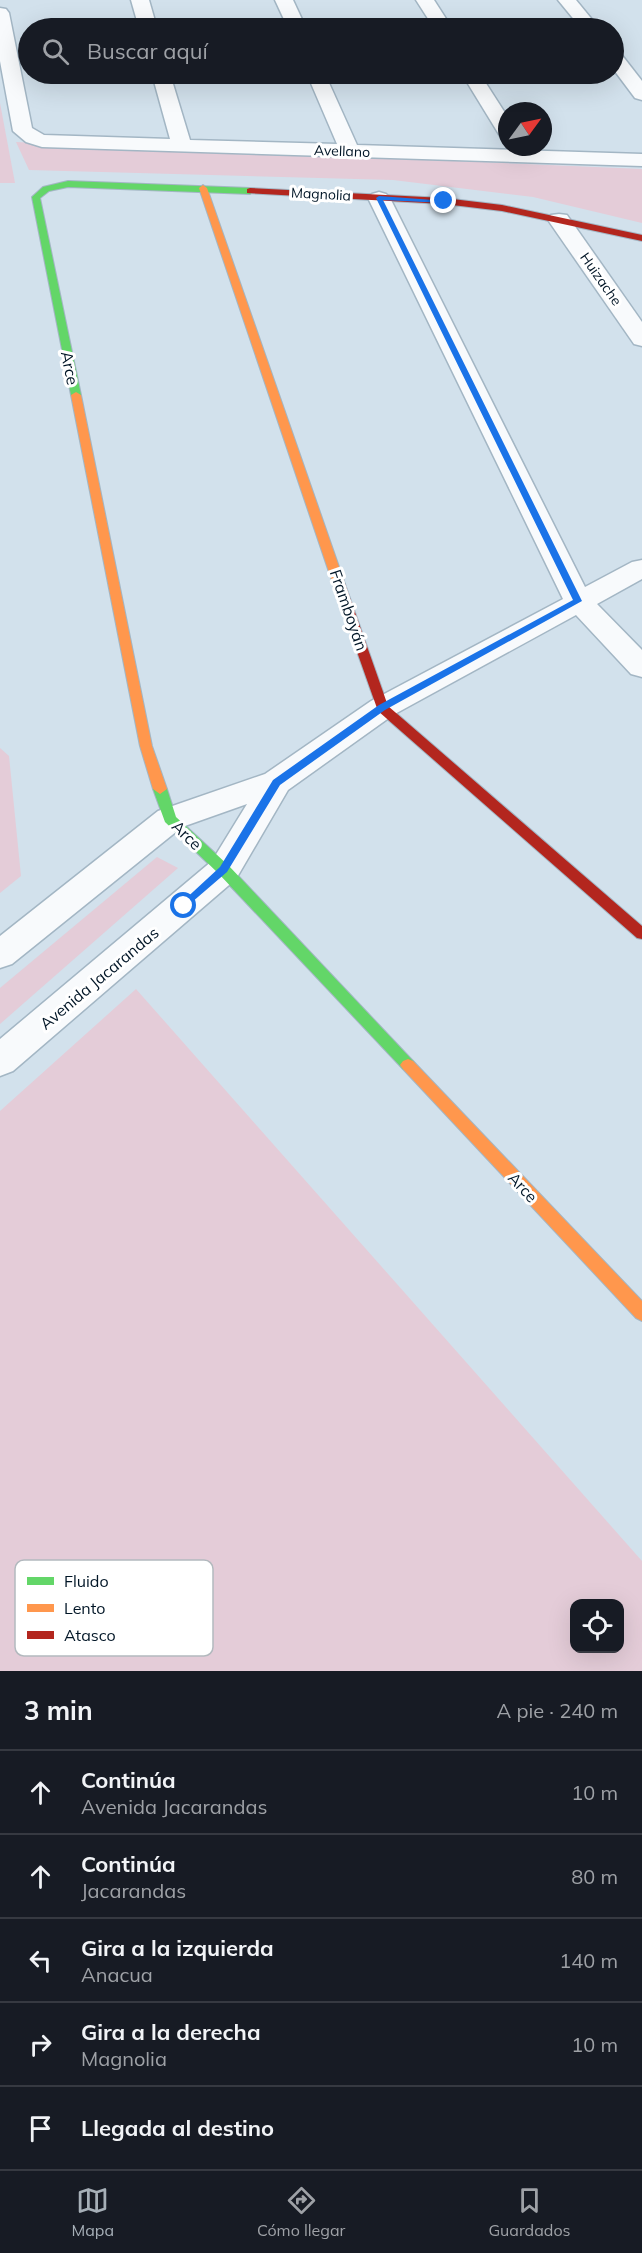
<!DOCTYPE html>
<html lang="es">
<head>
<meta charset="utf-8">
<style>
  body { margin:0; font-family:Mulish,sans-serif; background:#242831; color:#f1f3f6 }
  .controls { position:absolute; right:18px; bottom:18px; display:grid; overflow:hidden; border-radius:12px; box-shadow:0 6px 24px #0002 }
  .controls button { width:54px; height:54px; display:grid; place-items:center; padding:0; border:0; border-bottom:2px solid #363941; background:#171b24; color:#f1f3f6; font:30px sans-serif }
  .compass { position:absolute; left:498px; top:102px; width:54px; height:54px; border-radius:50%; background:#171b24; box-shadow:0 6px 24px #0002; rotate:57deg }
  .stop { position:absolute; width:18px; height:18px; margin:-14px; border:4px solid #1a73e8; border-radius:50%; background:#fff }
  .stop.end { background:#1a73e8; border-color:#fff; box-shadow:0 2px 6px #0008 }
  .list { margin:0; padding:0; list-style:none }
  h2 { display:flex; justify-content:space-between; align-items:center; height:78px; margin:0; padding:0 24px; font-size:26px }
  h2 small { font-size:20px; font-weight:400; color:#9ea1a6 }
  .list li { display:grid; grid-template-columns:39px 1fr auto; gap:18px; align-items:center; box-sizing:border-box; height:84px; padding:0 24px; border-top:2px solid #363941 }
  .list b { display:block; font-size:22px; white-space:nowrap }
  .list p { margin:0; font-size:20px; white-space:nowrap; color:#9ea1a6 }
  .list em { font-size:20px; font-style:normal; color:#9ea1a6 }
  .icon { flex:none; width:33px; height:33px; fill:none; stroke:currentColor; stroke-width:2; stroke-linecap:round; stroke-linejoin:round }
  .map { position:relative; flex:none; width:642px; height:1671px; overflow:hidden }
  .search { position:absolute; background:#171b24; box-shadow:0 6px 24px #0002; left:18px; right:18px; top:18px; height:66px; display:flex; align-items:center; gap:15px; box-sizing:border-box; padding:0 21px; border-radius:33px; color:#9ea1a6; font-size:22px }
  .sheet { height:498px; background:#171b24 }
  nav { display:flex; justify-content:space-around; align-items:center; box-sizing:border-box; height:84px; border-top:2px solid #363941; background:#171b24; font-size:16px; color:#9ea1a6 }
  nav a { display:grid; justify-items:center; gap:3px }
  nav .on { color:#a6afb7 }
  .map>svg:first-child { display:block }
  .green { fill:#e4ccd8; fill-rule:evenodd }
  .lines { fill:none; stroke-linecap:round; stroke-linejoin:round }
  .street-casing { stroke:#a3b6c4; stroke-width:3 }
  .fast-casing { stroke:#a3b6c4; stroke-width:2 }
  .slow-casing { stroke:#a3b6c4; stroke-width:2 }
  .jam-casing { stroke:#a3b6c4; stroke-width:2 }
  .street { fill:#f8fafc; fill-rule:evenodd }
  .fast { fill:#63d668; fill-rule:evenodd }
  .slow { fill:#ff974d; fill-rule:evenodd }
  .jam { fill:#b3261e; fill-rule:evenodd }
  .route { fill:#1a73e8 }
  .labels { text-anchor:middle; stroke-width:6; stroke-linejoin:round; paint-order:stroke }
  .far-street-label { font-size:14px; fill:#001526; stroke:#fff }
  .street-label { font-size:16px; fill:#001526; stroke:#fff }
  .key { fill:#fff; stroke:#b2b9be; stroke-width:1.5 }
  .key-label { font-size:16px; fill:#001526 }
</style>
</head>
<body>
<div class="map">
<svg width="642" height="1671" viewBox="0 0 642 1671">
  <rect width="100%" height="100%" fill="#d2e1ec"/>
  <g class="green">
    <path d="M0 103 15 183H0Z"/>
    <path d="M16 142 642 169V223L533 197 393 180 29 170Z"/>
    <path d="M0 748 9 756 21 876 0 893Z"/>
    <path d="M157 857 178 868 0 1024V988Z"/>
    <path d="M136 989 642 1561V1671H0V1111ZM574 1604H620V1648H574Z"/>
  </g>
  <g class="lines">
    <defs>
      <g id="street">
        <path d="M131 0H149L157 28H139Z"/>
        <path d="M275 0H293L306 28H288Z"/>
        <path d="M416 0H434L452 28H434Z"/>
        <path d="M558 0H576L599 28H581Z"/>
        <path d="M0 8 6 9 9 13 32 128 44 135 170 139 152 74H170L190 140 337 144 307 74H325L357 145 642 154V166L42 147 26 142 13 131 0 61Z"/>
        <path d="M614 52 621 54 642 81V100L635 98 614 70Z"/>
        <path d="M462 74H480L507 116V138L500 136Z"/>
        <path d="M379 192 386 194 390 198 585 587 632 562 642 560V579L597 604 642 650V677L631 674 576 615 393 715 288 790 236 879 13 1071 0 1076V1039L212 861 247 804 182 827 12 964 0 968V936L158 811 265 774 371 701 563 599 368 198 372 194Z"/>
        <path d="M559 214 567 215 642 322V346L634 344 548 220 551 215Z"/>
      </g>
      <g id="fast">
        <path d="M68 181 250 188 254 191 250 194 68 187 49 191 40 198 81 395 76 398 71 395 32 197 43 187Z"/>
        <path d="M160 784 167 789 176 817 229 866 413 1061 416 1065 413 1069 408 1071 403 1069 219 874 165 822 153 789Z"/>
      </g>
      <g id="slow">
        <path d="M203 185 207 188 345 584 343 586 339 588 333 584 199 188Z"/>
        <path d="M76 392 81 395 152 746 167 789 160 794 153 789 140 746 71 395Z"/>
        <path d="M408 1059 413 1061 642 1301V1321L636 1318 403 1069 400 1065 403 1061Z"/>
      </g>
      <g id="jam">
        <path d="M250 188 444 198 502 205 642 235V241L502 211 444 204 247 193V189Z"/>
        <path d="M339 580 345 584 388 706 642 926V939L637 938 378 711 333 584Z"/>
      </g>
    </defs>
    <use href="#street" class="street-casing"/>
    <use href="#fast" class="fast-casing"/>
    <use href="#slow" class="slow-casing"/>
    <use href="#jam" class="jam-casing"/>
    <use href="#street" class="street"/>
    <use href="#fast" class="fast"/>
    <use href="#slow" class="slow"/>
    <use href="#jam" class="jam"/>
  </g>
  <path class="route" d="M379 196 447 201 444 203 383 200 582 601 385 710 280 785 227 872 184 909 179 906 181 903 220 867 273 780 379 705 573 600 376 198Z"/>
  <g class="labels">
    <g class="far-street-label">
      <text transform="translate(342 151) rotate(2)" y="5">Avellano</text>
      <text transform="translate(321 194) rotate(3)" y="5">Magnolia</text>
      <text transform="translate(601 279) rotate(55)" y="5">Huizache</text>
    </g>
    <g class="street-label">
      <text transform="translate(70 368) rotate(79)" y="6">Arce</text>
      <text transform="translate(349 610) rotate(71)" y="6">Framboyán</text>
      <text transform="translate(187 835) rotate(44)" y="6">Arce</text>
      <text transform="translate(99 978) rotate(-40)" y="6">Avenida Jacarandas</text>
      <text transform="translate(523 1187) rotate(47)" y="6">Arce</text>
    </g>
  </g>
  <rect x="15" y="1560" width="198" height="96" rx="9" class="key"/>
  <rect x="27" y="1577" width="27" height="8" fill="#63d668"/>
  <rect x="27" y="1604" width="27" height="8" fill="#ff974d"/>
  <rect x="27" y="1631" width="27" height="8" fill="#b3261e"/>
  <g class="key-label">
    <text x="64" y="1587">Fluido</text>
    <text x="64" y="1614">Lento</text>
    <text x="64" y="1641">Atasco</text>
  </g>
</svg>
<div class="controls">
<button><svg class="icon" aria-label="locate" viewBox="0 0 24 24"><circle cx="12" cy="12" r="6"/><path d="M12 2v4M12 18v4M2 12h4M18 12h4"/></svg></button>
</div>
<svg class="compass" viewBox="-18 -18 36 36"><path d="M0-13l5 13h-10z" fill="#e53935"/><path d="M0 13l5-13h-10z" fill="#9ea1a6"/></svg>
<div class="stop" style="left:184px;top:906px"></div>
<div class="stop end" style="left:444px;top:201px"></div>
<div class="search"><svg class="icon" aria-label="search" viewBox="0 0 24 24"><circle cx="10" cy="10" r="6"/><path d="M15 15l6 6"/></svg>Buscar aquí</div>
</div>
<section class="sheet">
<h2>3 min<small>A pie · 240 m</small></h2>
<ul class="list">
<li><svg class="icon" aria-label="ahead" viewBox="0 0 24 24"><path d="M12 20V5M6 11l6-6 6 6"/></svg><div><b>Continúa</b><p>Avenida Jacarandas</p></div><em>10 m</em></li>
<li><svg class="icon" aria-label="ahead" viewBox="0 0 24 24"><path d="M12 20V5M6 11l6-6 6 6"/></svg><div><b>Continúa</b><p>Jacarandas</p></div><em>80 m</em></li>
<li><svg class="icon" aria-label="left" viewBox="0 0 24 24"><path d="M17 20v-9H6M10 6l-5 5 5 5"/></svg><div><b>Gira a la izquierda</b><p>Anacua</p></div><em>140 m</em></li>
<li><svg class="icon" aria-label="right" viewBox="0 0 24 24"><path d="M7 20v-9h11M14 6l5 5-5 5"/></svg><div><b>Gira a la derecha</b><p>Magnolia</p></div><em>10 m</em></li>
<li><svg class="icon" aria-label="arrive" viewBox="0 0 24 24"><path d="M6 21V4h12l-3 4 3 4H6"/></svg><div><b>Llegada al destino</b></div></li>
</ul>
</section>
<nav>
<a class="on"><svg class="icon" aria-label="map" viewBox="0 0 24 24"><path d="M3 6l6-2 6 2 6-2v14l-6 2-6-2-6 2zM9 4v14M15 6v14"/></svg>Mapa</a>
<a><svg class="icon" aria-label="directions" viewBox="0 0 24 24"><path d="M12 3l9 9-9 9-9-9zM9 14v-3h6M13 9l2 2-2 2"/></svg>Cómo llegar</a>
<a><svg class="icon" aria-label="saved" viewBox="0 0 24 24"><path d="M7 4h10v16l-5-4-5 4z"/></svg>Guardados</a>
</nav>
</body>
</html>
